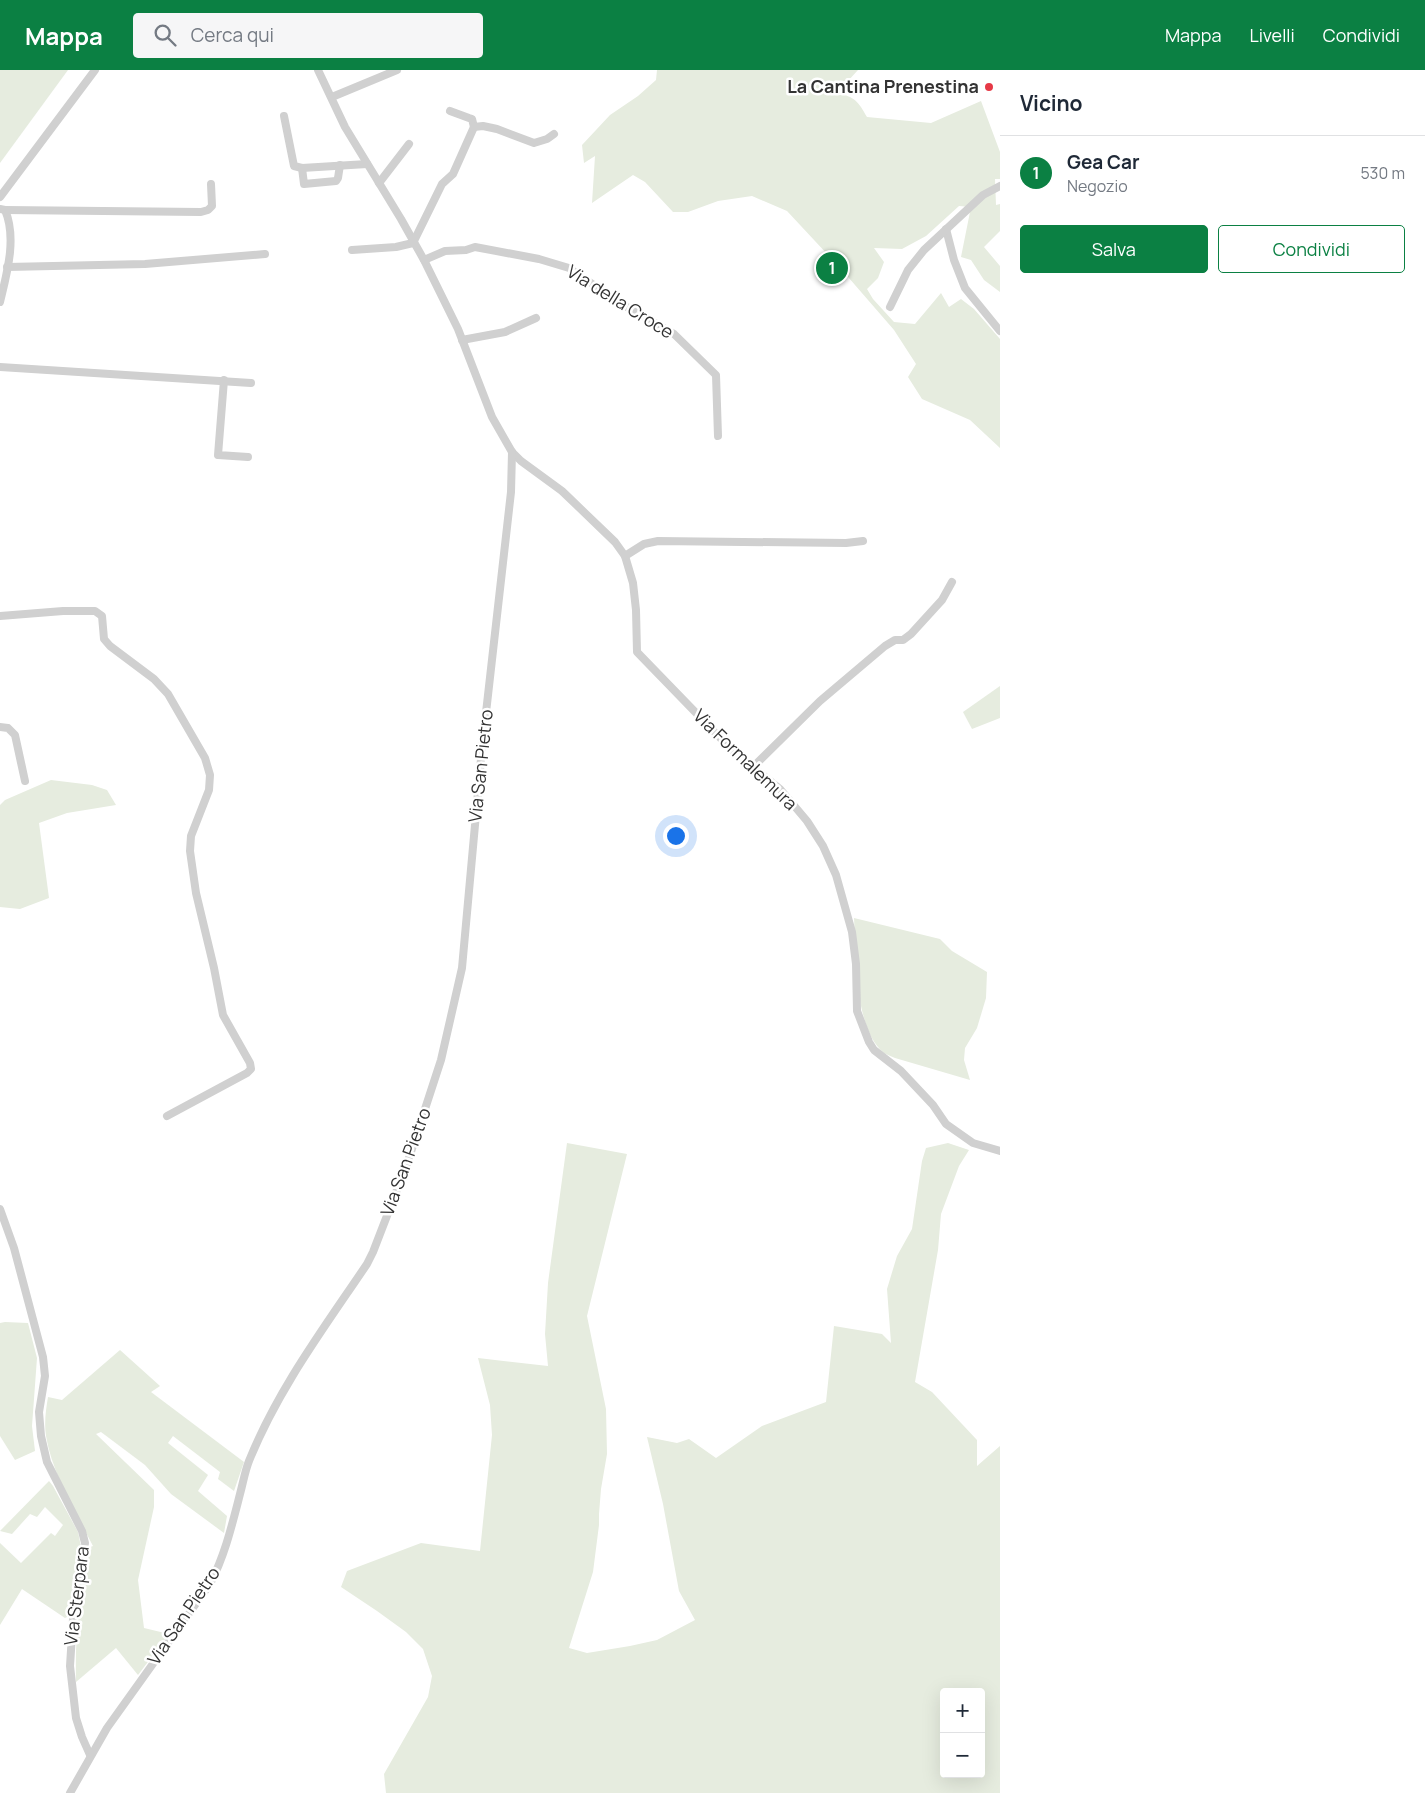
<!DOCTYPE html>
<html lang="it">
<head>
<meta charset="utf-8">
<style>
  body { margin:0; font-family:Manrope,sans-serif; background:#f6f6f7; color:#1f2937 }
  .controls { position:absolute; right:15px; bottom:15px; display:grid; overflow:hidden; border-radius:5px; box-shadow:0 5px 20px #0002 }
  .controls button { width:45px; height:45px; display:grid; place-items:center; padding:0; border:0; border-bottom:1px solid #e0e1e3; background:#fff; color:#1f2937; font:25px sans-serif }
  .you { position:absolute; left:675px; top:765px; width:18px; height:18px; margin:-12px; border:4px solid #fff; border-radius:50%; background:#1a73e8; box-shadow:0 0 0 8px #1a73e833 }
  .badge { display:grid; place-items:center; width:32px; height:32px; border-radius:50%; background:#0b8043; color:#fff; font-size:16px; font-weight:700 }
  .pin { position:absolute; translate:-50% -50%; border:2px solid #fff; box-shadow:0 1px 5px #0006 }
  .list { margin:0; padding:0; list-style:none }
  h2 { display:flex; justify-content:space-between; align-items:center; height:65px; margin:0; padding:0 20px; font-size:21px }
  h2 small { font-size:16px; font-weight:400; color:#747a83 }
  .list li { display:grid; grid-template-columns:32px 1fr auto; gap:15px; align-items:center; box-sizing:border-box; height:75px; padding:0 20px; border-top:1px solid #e0e1e3 }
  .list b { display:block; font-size:19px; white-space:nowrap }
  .list p { margin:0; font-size:16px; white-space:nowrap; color:#747a83 }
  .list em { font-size:16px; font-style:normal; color:#747a83 }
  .actions { display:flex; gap:10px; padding:15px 20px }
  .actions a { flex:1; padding:11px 0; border:1px solid #0b8043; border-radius:5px; text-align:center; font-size:18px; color:#0b8043 }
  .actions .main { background:#0b8043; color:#fff }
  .icon { flex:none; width:28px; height:28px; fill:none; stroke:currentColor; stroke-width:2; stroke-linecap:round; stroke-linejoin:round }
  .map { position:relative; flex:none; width:1000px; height:1723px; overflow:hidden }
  header { display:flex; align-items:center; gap:30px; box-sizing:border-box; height:70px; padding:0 25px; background:#0b8043; color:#fff }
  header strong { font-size:24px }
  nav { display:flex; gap:28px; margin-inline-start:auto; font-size:18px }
  .search { width:350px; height:45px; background:#f6f6f7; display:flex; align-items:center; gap:12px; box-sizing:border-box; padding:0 18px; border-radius:5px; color:#747a83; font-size:19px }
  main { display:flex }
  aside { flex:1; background:#fff }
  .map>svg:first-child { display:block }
  .green { fill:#e6ecdf; fill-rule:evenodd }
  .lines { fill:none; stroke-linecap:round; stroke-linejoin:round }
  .minor { stroke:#d0d0d0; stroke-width:8 }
  .poi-dot { fill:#e63946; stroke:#fff; stroke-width:2 }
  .labels { text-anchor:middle; stroke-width:5; stroke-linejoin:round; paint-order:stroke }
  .poi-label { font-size:18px; font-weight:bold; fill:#333; stroke:#fff; text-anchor:end }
  .street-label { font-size:18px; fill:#333; stroke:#fff }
</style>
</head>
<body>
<header>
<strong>Mappa</strong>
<div class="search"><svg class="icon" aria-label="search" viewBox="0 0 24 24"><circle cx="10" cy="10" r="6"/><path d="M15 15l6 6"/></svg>Cerca qui</div>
<nav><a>Mappa</a><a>Livelli</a><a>Condividi</a></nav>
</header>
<main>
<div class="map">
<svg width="1000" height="1723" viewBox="0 0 1000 1723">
  <rect width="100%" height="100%" fill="#fff"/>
  <g class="green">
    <path d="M0 0H68L0 93Z"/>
    <path d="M657 0H858L837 23C855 27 858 31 867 47L931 53 981 31 1000 82V109H995L996 135 1000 134V161L984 177 1000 196V222L984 210 971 190 961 187 971 137 959 136 926 166 902 179 874 178 884 192 878 208 867 219 873 229 894 252 915 254 941 223 949 237 961 229 974 239 1000 269V378L970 350 922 329 908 307 916 294 894 260 842 200 787 141 752 126 718 131 688 142H673L645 112 633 105 592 133 595 86 584 93 582 75 610 45 638 26 656 10Z"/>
    <path d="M1000 616V648L972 659 963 642Z"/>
    <path d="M51 710 92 715 107 720 116 735 67 743 39 753 49 828 20 839 0 837V735L5 730Z"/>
    <path d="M854 848 940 869 952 881 987 902 986 928 977 958 965 978 964 990 970 1010 895 988C891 986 887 985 884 983 854 959 856 884 854 848Z"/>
    <path d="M567 1073 627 1084 587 1246 606 1339 607 1384 601 1419 599 1444V1455L593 1502 569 1578 587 1583 630 1576 657 1570 695 1550 679 1521 663 1434 647 1367 677 1373 689 1369 716 1388 762 1356 826 1332 834 1256 882 1264 891 1273 887 1219 897 1186 912 1159 922 1091 926 1078 948 1073 969 1080 959 1096 941 1144 938 1180 915 1312 932 1322 977 1370V1396L1000 1376V1723H386L384 1704 428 1627 432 1606 423 1579 406 1562 377 1541 341 1517 347 1501 421 1473 480 1481 492 1365 490 1335 478 1288 548 1296 545 1264 548 1213ZM944 1622H981V1704H944Z"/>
    <path d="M5 1252 28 1253 37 1288 32 1356 35 1381 15 1390 0 1366V1253Z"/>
    <path d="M120 1280 160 1316 151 1322 244 1392 234 1421 218 1409 220 1402 173 1366 168 1373 208 1405 198 1421 227 1446 224 1463 171 1424 145 1395 101 1362 96 1364 154 1420V1437L138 1510 144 1558 169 1564 138 1605 116 1578 76 1612C75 1564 79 1524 88 1478L93 1476C76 1443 52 1403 46 1366 44 1353 46 1339 48 1327L62 1330Z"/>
    <path d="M49 1411 53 1416 78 1462 80 1472 81 1481 73 1517 69 1546 65 1548 22 1519 0 1555V1473L21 1493 51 1463 55 1466 63 1455 45 1437 37 1447 30 1444 12 1464 0 1461Z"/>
  </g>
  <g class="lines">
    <g class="minor">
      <path d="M318 0 345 57 401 149 424 190 458 259 492 347 512 382 521 391 562 421 615 472 625 486 633 513 636 540 637 582 731 679 780 719 807 751 823 776 836 805 852 862 856 894 857 941 869 972 874 980 901 1001 933 1035 946 1054 973 1073 1000 1081"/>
      <path d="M332 27 397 0"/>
      <path d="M450 41 469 48 472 49 474 57"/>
      <path d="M284 46 294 96 302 98 367 94"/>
      <path d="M302 98 304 114 336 111 338 108 340 95"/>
      <path d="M379 113 409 74"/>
      <path d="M0 127 95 0"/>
      <path d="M0 139 5 140C17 168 7 203 0 232"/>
      <path d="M5 140 201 142 208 140 212 136 211 114"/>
      <path d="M946 159 954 190 965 218 1000 261"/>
      <path d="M352 180 396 177 413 173 442 114 453 104 474 57 483 56 497 59 534 73 547 69 554 64"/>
      <path d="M424 190 445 181 466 180 475 177 539 189 569 198 620 233 674 264 716 305 718 366"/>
      <path d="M7 197 145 194 265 184"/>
      <path d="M890 237 908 200 924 180 983 125 1000 116"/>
      <path d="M462 270 505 262 536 248"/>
      <path d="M0 297 251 313"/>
      <path d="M224 310 218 385 248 387"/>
      <path d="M625 486 644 474 658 471 846 473 863 471"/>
      <path d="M0 546 63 541H95L102 546 104 569 110 576 154 609 168 624 205 688 210 705 209 720 191 766 190 781 196 823 214 898 223 945 250 993 251 999 247 1003 167 1046"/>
      <path d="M0 657 8 658 15 665 25 711"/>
      <path d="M753 697 820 631 885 576 895 570H903L911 564 942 530 952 512"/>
      <path d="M0 1139 14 1178 43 1287 45 1306 39 1342 41 1366 47 1392 82 1461 85 1473 74 1533 70 1596 76 1648 82 1667 90 1685"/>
      <path d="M70 1723 107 1658 210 1514C225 1485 232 1455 240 1424 243 1413 245 1401 249 1391 278 1319 324 1258 367 1194L373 1182 407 1094 441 990 462 898 482 678 511 422 512 382"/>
    </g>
  </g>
  <circle class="poi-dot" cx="989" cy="17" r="5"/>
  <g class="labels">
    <g class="poi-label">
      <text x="979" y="23">La Cantina Prenestina</text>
    </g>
    <g class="street-label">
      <text transform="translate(620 232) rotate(32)" y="6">Via della Croce</text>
      <text transform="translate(745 690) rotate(44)" y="6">Via Formalemura</text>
      <text transform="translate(481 696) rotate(-84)" y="6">Via San Pietro</text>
      <text transform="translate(406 1092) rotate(-70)" y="6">Via San Pietro</text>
      <text transform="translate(77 1526) rotate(-83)" y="6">Via Sterpara</text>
      <text transform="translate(184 1546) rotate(-56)" y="6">Via San Pietro</text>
    </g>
  </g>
</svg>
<div class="controls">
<button>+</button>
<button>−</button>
</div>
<div class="you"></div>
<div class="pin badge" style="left:832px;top:198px">1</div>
</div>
<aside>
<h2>Vicino<small></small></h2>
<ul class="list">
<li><span class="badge">1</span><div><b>Gea Car</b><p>Negozio</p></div><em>530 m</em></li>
</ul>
<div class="actions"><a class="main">Salva</a><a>Condividi</a></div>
</aside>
</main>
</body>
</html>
